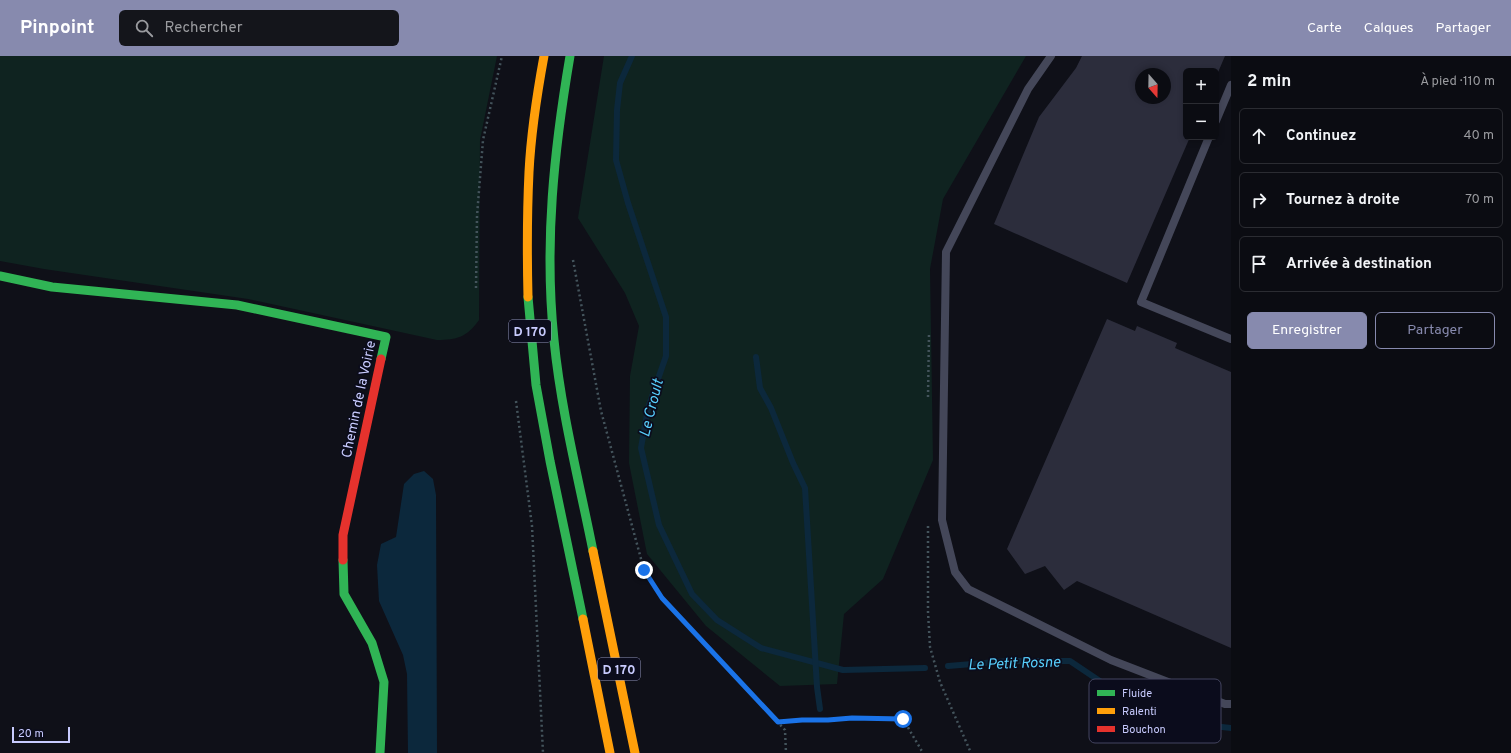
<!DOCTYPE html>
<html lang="fr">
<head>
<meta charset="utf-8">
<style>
  body { margin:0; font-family:Overpass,sans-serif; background:#14151b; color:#f1f3f6 }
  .controls { position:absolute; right:12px; top:12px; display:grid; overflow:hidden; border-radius:6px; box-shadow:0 2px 6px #0003 }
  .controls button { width:36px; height:36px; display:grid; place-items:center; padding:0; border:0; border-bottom:1px solid #2b2c32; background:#0b0c12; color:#f1f3f6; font:20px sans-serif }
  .compass { position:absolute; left:1135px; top:12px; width:36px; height:36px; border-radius:50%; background:#0b0c12; box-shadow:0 2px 6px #0003; rotate:160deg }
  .scale { position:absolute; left:12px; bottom:10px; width:58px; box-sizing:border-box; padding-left:4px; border:2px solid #c8cbfe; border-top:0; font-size:11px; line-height:14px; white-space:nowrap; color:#c8cbfe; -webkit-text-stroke:3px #0b0c1c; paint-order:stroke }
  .stop { position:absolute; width:12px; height:12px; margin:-9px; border:3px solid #1a73e8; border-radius:50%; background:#fff }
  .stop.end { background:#1a73e8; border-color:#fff; box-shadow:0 1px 4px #0008 }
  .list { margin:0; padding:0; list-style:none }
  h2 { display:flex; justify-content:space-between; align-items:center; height:52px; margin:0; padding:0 16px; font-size:17px }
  h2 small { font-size:13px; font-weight:400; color:#9a9b9f }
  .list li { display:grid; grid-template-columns:26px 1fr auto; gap:12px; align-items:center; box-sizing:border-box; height:56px; margin:0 8px 8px; padding:0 8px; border:1px solid #2b2c32; border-radius:6px }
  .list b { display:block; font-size:15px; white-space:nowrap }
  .list em { font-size:13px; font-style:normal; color:#9a9b9f }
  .actions { display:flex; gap:8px; padding:12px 16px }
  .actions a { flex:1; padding:9px 0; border:1px solid #878aae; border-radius:6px; text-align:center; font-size:14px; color:#878aae }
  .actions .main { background:#878aae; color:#fff }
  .icon { flex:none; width:22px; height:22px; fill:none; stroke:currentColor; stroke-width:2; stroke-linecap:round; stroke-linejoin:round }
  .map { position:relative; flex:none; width:1231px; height:697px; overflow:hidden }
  header { display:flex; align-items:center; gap:24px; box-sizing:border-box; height:56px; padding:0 20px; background:#878aae; color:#fff }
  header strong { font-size:19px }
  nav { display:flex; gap:22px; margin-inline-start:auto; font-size:14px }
  .search { width:280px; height:36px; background:#14151b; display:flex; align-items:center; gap:10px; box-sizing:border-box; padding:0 14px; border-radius:6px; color:#9a9b9f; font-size:15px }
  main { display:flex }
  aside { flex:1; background:#0b0c12 }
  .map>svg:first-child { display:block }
  .green { fill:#0f2320 }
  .water { fill:#0c283c }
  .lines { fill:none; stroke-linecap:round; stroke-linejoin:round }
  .stream { stroke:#0c283c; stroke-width:6 }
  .building { fill:#2c2d3c; fill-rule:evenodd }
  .path { stroke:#44545c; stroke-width:2.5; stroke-dasharray:2 3; stroke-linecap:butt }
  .lane { stroke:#444759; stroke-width:8 }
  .fast { stroke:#30b455; stroke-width:9 }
  .slow { stroke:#ff9f0a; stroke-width:9 }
  .jam { stroke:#e5322d; stroke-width:9 }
  .route { stroke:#1a73e8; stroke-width:5 }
  .labels { text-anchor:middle; stroke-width:3.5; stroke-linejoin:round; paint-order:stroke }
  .shield { fill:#0b0c1c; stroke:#8f92ba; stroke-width:1 }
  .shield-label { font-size:13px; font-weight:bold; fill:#c8cbfe }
  .street-label { font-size:14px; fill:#c8cbfe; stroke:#0b0c1c }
  .water-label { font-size:15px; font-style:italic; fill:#57cefc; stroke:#0b0c1c }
  .key { fill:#0b0c1c; stroke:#444560; stroke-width:1 }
  .key-label { font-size:11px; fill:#c8cbfe }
</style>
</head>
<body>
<header>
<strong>Pinpoint</strong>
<div class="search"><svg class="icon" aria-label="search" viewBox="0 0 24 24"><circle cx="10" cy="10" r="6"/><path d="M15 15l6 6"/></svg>Rechercher</div>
<nav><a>Carte</a><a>Calques</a><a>Partager</a></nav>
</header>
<main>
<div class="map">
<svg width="1231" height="697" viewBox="0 0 1231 697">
  <rect width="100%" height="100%" fill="#0f1018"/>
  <g class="green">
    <path d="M0 0H497L480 84 479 264C467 281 457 284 437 284L248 243 44 213 0 205Z"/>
    <path d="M604 0H1026L943 143 930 213 933 404 883 523 844 558 837 628 780 630 706 570 647 498 629 407 630 320 639 270 625 237 578 162Z"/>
  </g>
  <path class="water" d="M424 415 433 423 436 439 437 697H408L407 618 403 599 379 545 377 509 381 488 396 481 404 428 414 418Z"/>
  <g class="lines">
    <g class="stream">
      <path d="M632 0 620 27 617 54 616 104 628 147 666 261V300L648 352 641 392 659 469 692 538 717 564 761 592 843 614 925 612"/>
      <path d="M756 301 760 332 771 352 793 407 805 432 817 631 820 653"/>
      <path d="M948 610 1009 605H1070L1134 648 1187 667 1231 672"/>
    </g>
  </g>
  <g class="building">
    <path d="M1082 0H1225L1216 21V15H1186V81H1190L1127 227 994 168 1039 61 1076 12ZM1141 18H1165V42H1141Z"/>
    <path d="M1107 263 1135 275 1137 270 1177 287 1175 292 1231 316V592L1077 525 1064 534 1045 510 1025 518 1007 493Z"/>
  </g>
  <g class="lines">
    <g class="path">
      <path d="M573 204 601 355 644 514 662 542 785 674 786 697"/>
      <path d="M476 232 477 160 483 84 502 0"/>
      <path d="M928 341 929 277"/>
      <path d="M516 345 532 470 543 697"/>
      <path d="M928 470V556L930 591 940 626 971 697"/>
      <path d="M778 666 802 664H828L853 662 903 663 923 697"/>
    </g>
    <g class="lane">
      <path d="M1051 0 1028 33 946 196 942 464 955 516 968 533 1111 604 1225 648H1231"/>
      <path d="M1216 65 1231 29"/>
      <path d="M1209 81 1141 246 1231 283"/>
    </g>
    <g class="fast">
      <path d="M570 0C554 94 544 188 554 284 561 355 579 425 593 495"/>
      <path d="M0 220 52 231 237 249 386 281 381 303"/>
      <path d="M528 241 536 329 550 405 583 563"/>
      <path d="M343 504 344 538 372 587 384 626 380 697"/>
    </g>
    <g class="slow">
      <path d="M528 241C527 199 527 158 529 116 531 77 537 38 544 0"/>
      <path d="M593 495 635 697"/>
      <path d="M583 563 610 697"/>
    </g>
    <path class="jam" d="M343 504V479L381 303"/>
  </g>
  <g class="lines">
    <path class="route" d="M644 514 662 542 778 666 802 664H828L852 662 903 663"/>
  </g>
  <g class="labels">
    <g class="shield">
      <rect x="509" y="264" width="42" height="22" rx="3"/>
      <rect x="598" y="602" width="42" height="22" rx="3"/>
    </g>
    <g class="shield-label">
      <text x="530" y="280">D 170</text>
      <text x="619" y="618">D 170</text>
    </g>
    <g class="street-label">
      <text transform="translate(358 343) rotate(-78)" y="5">Chemin de la Voirie</text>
    </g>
    <g class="water-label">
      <text transform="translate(651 352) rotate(-76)" y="5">Le Croult</text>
      <text transform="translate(1014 607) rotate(-2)" y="5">Le Petit Rosne</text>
    </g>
  </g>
  <rect x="1089" y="623" width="132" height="64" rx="6" class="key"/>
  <rect x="1097" y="634" width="18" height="6" fill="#30b455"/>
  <rect x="1097" y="652" width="18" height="6" fill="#ff9f0a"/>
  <rect x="1097" y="670" width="18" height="6" fill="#e5322d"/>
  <g class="key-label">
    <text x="1122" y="641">Fluide</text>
    <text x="1122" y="659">Ralenti</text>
    <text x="1122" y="677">Bouchon</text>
  </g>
</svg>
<div class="controls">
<button>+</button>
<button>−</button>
</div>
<svg class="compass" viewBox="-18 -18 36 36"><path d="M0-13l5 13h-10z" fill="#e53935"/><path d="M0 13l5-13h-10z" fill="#9a9b9f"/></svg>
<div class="scale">20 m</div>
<div class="stop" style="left:903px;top:663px"></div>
<div class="stop end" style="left:644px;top:514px"></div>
</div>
<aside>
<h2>2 min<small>À pied · 110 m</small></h2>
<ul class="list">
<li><svg class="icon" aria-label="ahead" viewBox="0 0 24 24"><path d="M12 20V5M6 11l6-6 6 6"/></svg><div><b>Continuez</b></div><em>40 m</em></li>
<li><svg class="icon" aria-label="right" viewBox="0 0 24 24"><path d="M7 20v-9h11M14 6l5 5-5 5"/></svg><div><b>Tournez à droite</b></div><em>70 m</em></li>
<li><svg class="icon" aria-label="arrive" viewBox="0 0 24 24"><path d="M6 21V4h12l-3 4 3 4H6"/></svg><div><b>Arrivée à destination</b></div></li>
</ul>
<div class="actions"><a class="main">Enregistrer</a><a>Partager</a></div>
</aside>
</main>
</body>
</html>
